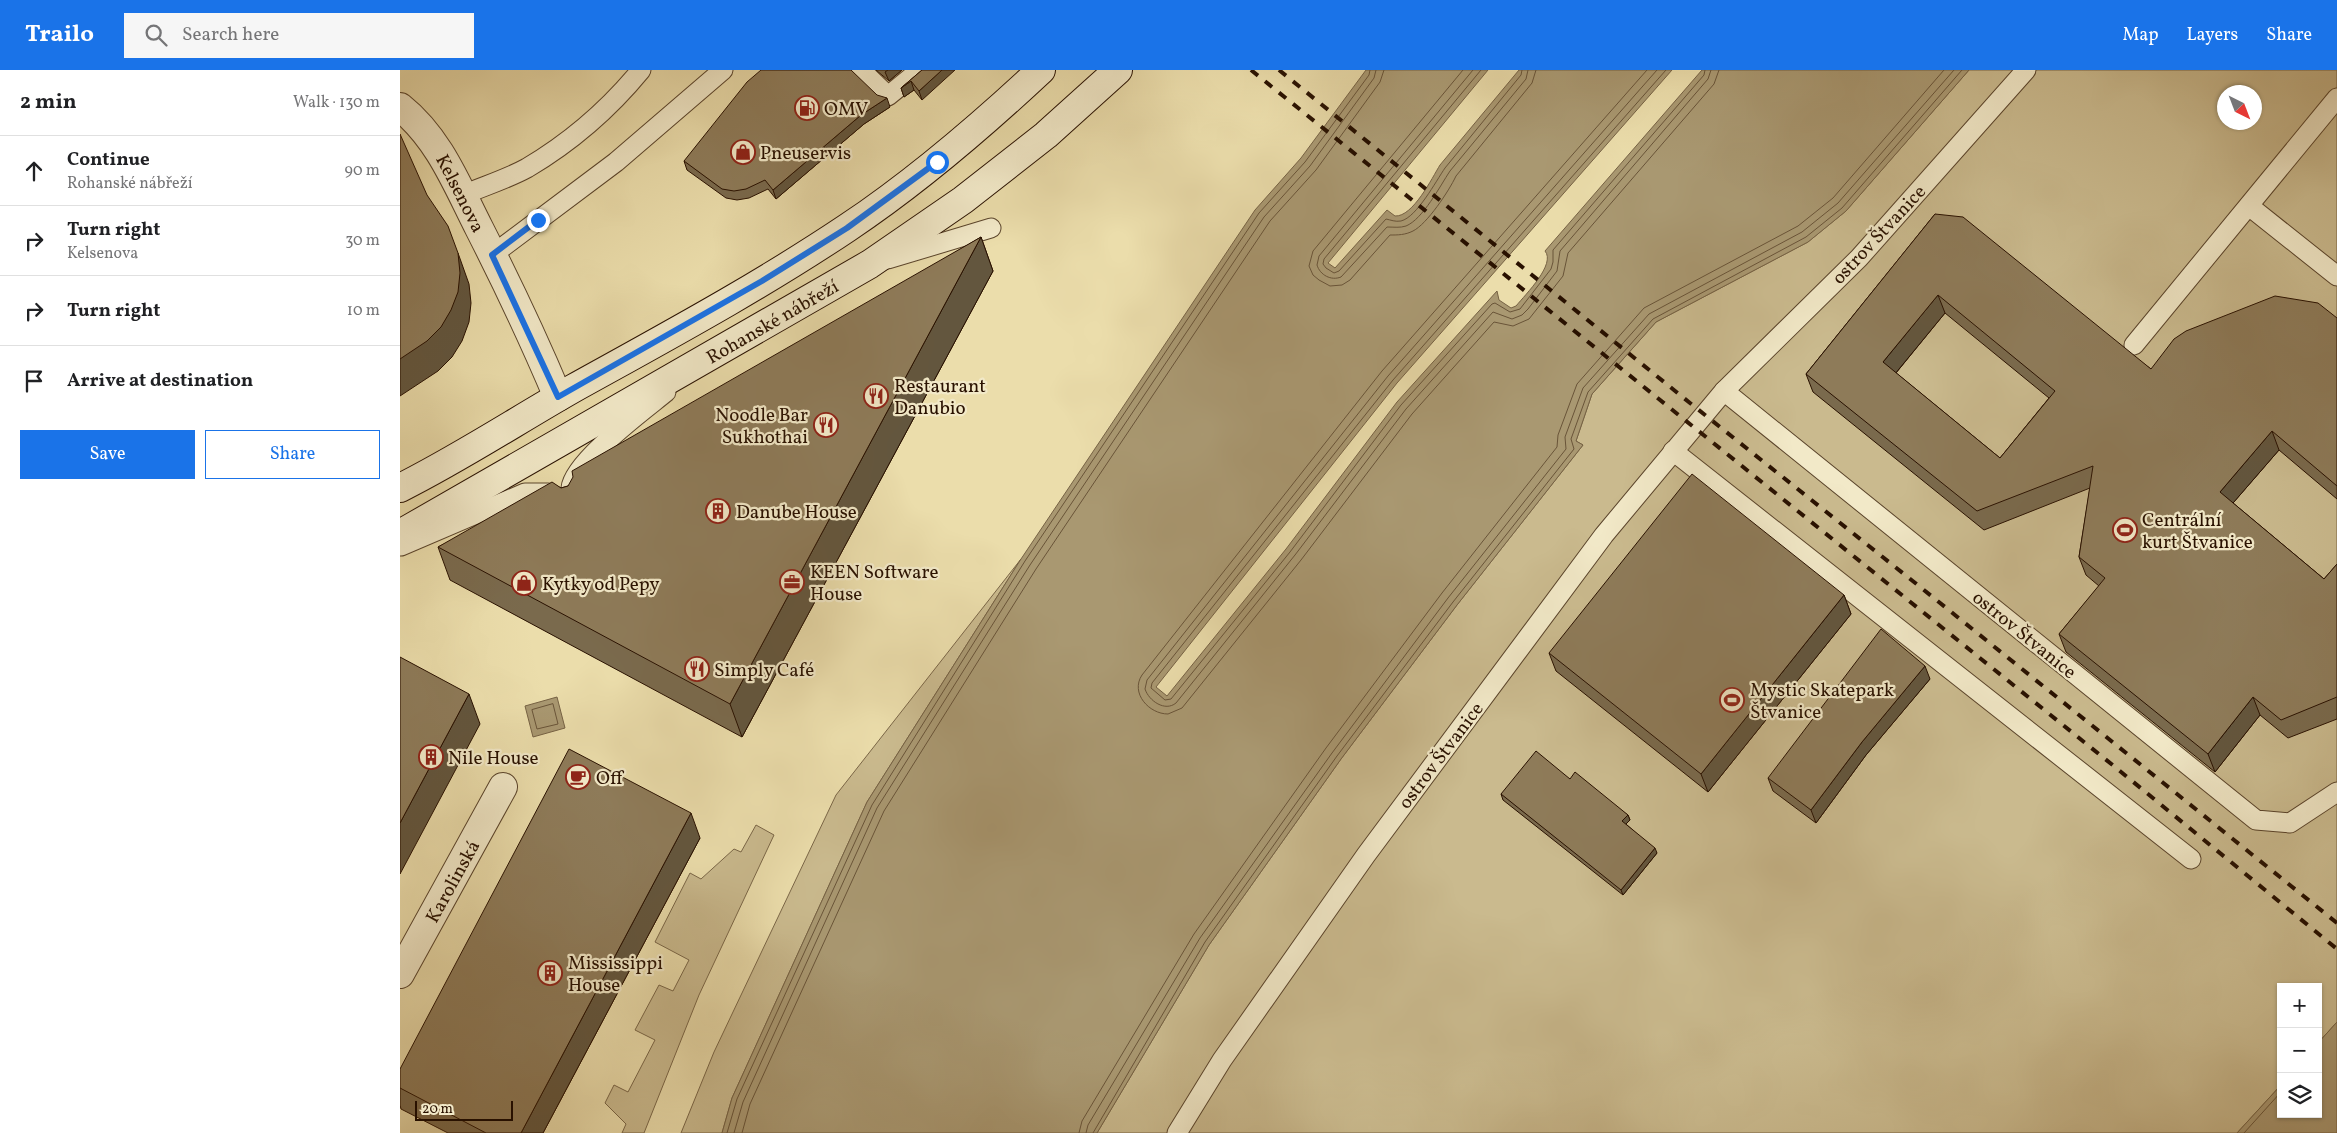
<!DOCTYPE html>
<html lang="en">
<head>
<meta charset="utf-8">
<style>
  body { margin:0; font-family:Vollkorn,serif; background:#f6f6f6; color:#202124 }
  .controls { position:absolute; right:15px; bottom:15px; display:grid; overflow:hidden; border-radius:0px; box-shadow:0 1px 4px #0004 }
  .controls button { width:45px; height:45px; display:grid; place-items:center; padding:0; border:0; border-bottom:1px solid #e0e0e0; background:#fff; color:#202124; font:25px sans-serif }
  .compass { position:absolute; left:1817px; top:15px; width:45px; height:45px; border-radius:50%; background:#fff; box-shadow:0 1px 4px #0004; rotate:138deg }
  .scale { position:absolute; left:15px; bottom:12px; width:98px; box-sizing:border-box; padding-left:5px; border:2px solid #291100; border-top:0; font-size:14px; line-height:18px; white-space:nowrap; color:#291100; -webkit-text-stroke:4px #f2e9c8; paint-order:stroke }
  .stop { position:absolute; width:15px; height:15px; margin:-11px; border:4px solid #1a73e8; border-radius:50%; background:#fff }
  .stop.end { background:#1a73e8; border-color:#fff; box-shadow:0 1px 5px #0008 }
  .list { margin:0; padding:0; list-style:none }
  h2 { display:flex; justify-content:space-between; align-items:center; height:65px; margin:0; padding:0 20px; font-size:21px }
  h2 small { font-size:16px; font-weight:400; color:#757577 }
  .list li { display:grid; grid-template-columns:32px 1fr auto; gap:15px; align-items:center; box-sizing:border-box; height:70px; padding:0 20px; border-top:1px solid #e0e0e0 }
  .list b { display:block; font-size:19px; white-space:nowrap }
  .list p { margin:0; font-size:16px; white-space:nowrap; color:#757577 }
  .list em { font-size:16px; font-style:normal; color:#757577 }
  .actions { display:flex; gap:10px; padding:15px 20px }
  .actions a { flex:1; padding:11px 0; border:1px solid #1a73e8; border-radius:0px; text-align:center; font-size:18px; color:#1a73e8 }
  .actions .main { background:#1a73e8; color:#fff }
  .icon { flex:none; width:28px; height:28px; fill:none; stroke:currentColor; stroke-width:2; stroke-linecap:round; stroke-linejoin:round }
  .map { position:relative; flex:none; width:1937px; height:1063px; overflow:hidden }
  header { display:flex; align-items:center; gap:30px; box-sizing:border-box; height:70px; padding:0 25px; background:#1a73e8; color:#fff }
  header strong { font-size:24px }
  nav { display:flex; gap:28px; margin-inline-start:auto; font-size:18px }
  .search { width:350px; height:45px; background:#f6f6f6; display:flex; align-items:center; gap:12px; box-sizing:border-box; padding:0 18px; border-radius:0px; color:#757577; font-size:19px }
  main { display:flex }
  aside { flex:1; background:#fff }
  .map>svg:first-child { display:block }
  .green { fill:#caba8e; stroke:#7a6647; fill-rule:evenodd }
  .water { fill:#a99871; stroke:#766244 }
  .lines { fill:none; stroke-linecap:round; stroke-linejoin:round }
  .shore { stroke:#695438; stroke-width:1 }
  .service-casing { stroke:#5a442b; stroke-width:21 }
  .minor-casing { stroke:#5a442b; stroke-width:30 }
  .secondary-casing { stroke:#291100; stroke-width:30 }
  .service { stroke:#f2e9c8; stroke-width:19 }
  .minor { stroke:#f2e9c8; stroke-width:28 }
  .secondary { stroke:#f2e9c8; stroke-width:28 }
  .rail { stroke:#291100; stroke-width:4; stroke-dasharray:9 9; stroke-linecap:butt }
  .wall { fill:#7a6a4d; stroke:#291100; fill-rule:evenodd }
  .shaded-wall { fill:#63563e; stroke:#291100 }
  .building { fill:#8e7b59; stroke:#291100; fill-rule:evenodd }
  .route { stroke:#1a73e8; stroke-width:6 }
  .labels { text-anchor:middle; stroke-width:4.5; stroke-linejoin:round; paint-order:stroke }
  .poi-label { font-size:19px; fill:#291100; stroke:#f2e9c8; text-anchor:start }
  .street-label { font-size:19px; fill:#291100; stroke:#f2e9c8 }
</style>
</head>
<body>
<header>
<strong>Trailo</strong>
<div class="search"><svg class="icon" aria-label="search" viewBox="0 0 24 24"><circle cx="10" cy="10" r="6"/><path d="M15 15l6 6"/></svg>Search here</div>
<nav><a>Map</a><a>Layers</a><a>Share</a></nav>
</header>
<main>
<aside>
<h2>2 min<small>Walk · 130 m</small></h2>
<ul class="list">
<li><svg class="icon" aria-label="ahead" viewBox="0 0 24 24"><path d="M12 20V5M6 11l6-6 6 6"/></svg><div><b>Continue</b><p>Rohanské nábřeží</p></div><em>90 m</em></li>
<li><svg class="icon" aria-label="right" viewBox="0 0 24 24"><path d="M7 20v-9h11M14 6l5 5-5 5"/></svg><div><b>Turn right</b><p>Kelsenova</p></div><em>30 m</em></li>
<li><svg class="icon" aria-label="right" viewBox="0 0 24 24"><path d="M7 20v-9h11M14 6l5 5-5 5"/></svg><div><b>Turn right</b></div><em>10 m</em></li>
<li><svg class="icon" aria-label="arrive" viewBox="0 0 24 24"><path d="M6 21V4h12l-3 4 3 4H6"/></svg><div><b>Arrive at destination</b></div></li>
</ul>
<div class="actions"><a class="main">Save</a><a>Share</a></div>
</aside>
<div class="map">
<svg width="1937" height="1063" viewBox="0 0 1937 1063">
  <rect width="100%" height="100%" fill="#ebddab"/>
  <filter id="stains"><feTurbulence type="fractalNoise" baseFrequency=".004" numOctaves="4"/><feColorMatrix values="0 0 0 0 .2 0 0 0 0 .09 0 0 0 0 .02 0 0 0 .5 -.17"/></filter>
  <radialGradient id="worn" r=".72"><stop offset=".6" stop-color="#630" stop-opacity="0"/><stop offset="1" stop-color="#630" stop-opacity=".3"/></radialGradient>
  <g class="green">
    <path d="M1569 0H1937V952L1918 973V917H1881V1015L1837 1063H697L809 875 941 689 1057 535 1183 375 1176 371 1192 324 1256 252 1408 172 1446 141ZM1824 22H1854V52H1824Z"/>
    <path d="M621 489 467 732 332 1028 322 1063H281L314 982 436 725Z"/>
    <path d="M356 755 374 765 299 925 244 1063H222L226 1054 205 1033 214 1015 228 1022 255 970 235 960 259 915 273 921 289 890 255 872 290 803 301 809 334 779 341 782Z"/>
  </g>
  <g class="water">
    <path d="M966 0H1088L928 193 935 198 987 140 995 146C1013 147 1032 108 1040 95L1119 0H1272L997 313 756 617 767 626 886 479 997 332 1097 221 1099 230 1111 238 1116 236C1126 224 1156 194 1145 181L1302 0H1569L1446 141 1408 172 1256 252 1192 324 1176 371 1183 375 1057 535 941 689 809 875 697 1063H322L332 1028 467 732 621 489 855 140 901 88Z"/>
    <path d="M157 627 165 658 133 667 125 636Z"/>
    <path d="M1937 952V1063H1837L1881 1015V1044H1918V973Z"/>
  </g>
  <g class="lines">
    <g class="shore">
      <path d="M1063 0 913 181 909 196 913 205 919 210 930 216 942 215 950 210 990 165C998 165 1005 165 1013 161 1027 154 1049 121 1056 106L1132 13 1136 0"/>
      <path d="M1073 0 919 186 917 195C920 205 931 211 941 207L987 157C994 157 1000 158 1006 156 1023 149 1040 116 1050 101L1126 9 1128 0"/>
      <path d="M1081 0 924 189 923 194 926 198 934 203 939 201 986 149C991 150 995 152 1001 151 1017 147 1036 111 1045 98L1121 5 1122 0"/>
      <path d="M1247 0 982 301 742 605C730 623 749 644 768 644L782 638 901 490 1012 344 1094 252 1113 256 1129 249 1163 206 1168 183 1314 14 1319 0"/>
      <path d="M1257 0 988 306 747 610 745 619C749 631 765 642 776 633L895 485 1006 339 1093 242 1112 249 1122 245 1128 239 1157 201 1160 181 1308 9 1311 0"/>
      <path d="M1266 0 993 310 752 613 751 618 765 630 771 629 890 482 1001 335 1092 234 1095 233 1110 242 1120 239 1151 199 1153 192V180L1304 5 1305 0"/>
      <path d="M153 634 158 654 137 659 132 640Z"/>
      <path d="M327 1063 337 1029 472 735 625 491 859 143 905 92 969 5 970 0"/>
      <path d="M334 1063 343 1032 477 738 630 495 864 147 910 96 974 8 976 0"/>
      <path d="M342 1063 350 1034 484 741 636 499 870 151 916 100 980 12 984 0"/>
      <path d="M679 1063 682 1051 794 864 926 678 1042 523 1157 377 1158 365 1177 314 1244 238 1398 156 1433 128 1544 0"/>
      <path d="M686 1063 688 1055 800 868 932 683 1048 528 1166 379 1165 367 1183 318 1249 244 1402 162 1438 133 1554 0"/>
      <path d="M693 1063 805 872 937 686 1053 532 1174 379 1171 369 1188 322 1253 249 1406 167 1442 138 1562 0"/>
      <path d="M1844 1063 1881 1022"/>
    </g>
    <defs>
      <g id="service">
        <path d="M461 0 488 26 520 0"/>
        <path d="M63 125C84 116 107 109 127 98 171 72 209 39 241 0"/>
        <path d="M1849 136 1937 206"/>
        <path d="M92 185 216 92 323 0"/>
        <path d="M488 189 591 158"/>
        <path d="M1734 275 1937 28"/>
        <path d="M1324 321 1856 750 1890 753 1937 722"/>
        <path d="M1273 381 1791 789"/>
        <path d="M171 418C173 392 244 340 266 322"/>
        <path d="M1 476 125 423H148L157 427"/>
        <path d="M777 1063 822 990 966 785 1204 465 1324 321 1459 188 1626 0"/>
      </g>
      <g id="minor">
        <path d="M0 37C39 68 57 115 79 158 107 213 134 270 158 327"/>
        <path d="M0 904 103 717"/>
      </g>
      <g id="secondary">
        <path d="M0 418C60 388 116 351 174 318 266 267 359 217 447 158 516 112 580 57 641 0"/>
        <path d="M0 464 470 194 563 130 646 65 718 0"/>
      </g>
    </defs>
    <use href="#service" class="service-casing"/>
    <use href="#minor" class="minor-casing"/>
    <use href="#secondary" class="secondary-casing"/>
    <use href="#service" class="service"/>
    <use href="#minor" class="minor"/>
    <use href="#secondary" class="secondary"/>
    <g class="rail">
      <path d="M851 0 1715 697 1937 879"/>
      <path d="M879 0 1290 333 1519 516 1937 853"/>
    </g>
  </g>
  <g class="wall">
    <path d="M476 0H502L489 11Z"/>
    <path d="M522 0V30L514 20 504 27 501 18Z"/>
    <path d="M490 37 464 54 376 129 368 119 349 128 337 130 326 128 287 100 284 91Z"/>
    <path d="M1535 144 1751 299 1937 248V429L1879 380 1833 433 1924 509 1937 494V649L1888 668 1860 645 1815 702 1666 582 1659 564 1699 516 1686 505 1679 487 1690 418 1584 460 1413 322 1406 304ZM1545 243 1649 328 1600 388 1496 303Z"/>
    <path d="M581 167 593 201 342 667 50 510 38 477 161 418 168 416Z"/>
    <path d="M1444 525 1451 544 1308 722 1156 601 1149 583Z"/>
    <path d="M1530 609 1466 685 1416 753 1373 721 1368 708Z"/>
    <path d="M1170 709 1228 745 1230 750 1226 754 1257 783 1223 825 1103 730 1101 724Z"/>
    <path d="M300 768 143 1063H48L1 1039 0 1035V999Z"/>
  </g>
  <g class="shaded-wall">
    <path d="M488 0H502L489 11 485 2Z"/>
    <path d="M542 0H555L522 30 519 21Z"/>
    <path d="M511 11 514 20 504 27 501 18Z"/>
    <path d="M487 28 490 37 464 54 376 129 373 120 461 45Z"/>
    <path d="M581 167 593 201 342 667 330 634Z"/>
    <path d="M58 183 69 214 71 233 69 252 62 271 52 287 38 301 0 326V289Z"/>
    <path d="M1538 225 1545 243 1490 310 1483 292Z"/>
    <path d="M1872 361 1879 380 1827 440 1820 422Z"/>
    <path d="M1444 525 1451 544 1308 722 1301 704Z"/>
    <path d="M1525 596 1530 609 1466 685 1416 753 1411 740 1462 672Z"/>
    <path d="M69 624 80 654 0 804V753Z"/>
    <path d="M1853 627 1860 645 1815 702 1808 684Z"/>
    <path d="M291 743 300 768 143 1063H121Z"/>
    <path d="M1228 745 1230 750 1224 756 1222 751Z"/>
    <path d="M1255 778 1257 783 1223 825 1221 820Z"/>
  </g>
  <g class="building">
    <path d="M361 0H451L477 25 487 28 461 45 373 120 365 110 346 119 334 121 322 119 284 91 347 12Z"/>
    <path d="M522 0H542L519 21 511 11 501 18Z"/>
    <path d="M0 64 27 125 48 156 58 183 60 203 58 222 51 240 41 257 27 271 0 289Z"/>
    <path d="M1535 144 1563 147 1751 299 1774 269 1786 261 1875 226 1918 233 1937 248V416L1872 361 1820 422 1924 509 1937 494V627L1881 650 1853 627 1808 684 1659 564 1705 508 1679 487 1693 396 1577 441 1406 304ZM1538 225 1655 321 1600 388 1483 292Z"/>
    <path d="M581 167 330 634 38 477 152 412 161 418 168 416 173 407 172 401Z"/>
    <path d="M1292 404 1444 525 1301 704 1149 583Z"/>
    <path d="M1481 559 1525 596 1462 672 1411 740 1368 708Z"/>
    <path d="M0 587 69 624 0 753Z"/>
    <path d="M169 679 291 743 121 1063H86L0 1018V999Z"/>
    <path d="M1136 681 1170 709 1175 702 1228 745 1222 751 1255 778 1221 820 1101 724Z"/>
  </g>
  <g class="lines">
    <path class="route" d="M138 150 92 185 158 327 362 211 447 158 537 92"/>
  </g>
  <defs>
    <symbol id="fuel-ring" viewBox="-11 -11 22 22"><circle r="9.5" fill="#f2e9c8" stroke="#8f2418" stroke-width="1.5"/><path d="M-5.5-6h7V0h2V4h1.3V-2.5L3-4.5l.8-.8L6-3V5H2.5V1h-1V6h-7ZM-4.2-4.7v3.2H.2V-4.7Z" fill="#8f2418"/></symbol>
    <symbol id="shop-ring" viewBox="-11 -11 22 22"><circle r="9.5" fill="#f2e9c8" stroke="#8f2418" stroke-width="1.5"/><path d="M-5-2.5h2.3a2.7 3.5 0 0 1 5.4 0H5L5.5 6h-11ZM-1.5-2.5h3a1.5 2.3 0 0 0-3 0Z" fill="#8f2418"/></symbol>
    <symbol id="restaurant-ring" viewBox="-11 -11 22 22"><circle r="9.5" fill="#f2e9c8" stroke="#8f2418" stroke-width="1.5"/><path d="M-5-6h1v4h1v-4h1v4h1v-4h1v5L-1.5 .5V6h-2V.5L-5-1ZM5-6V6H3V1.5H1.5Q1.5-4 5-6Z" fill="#8f2418"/></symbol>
    <symbol id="building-ring" viewBox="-11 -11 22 22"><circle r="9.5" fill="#f2e9c8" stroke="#8f2418" stroke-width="1.5"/><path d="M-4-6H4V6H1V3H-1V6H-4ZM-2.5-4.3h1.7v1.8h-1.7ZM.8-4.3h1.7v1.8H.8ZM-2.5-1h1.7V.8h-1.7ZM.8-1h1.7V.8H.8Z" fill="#8f2418"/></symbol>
    <symbol id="stadium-ring" viewBox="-11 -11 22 22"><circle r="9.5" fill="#f2e9c8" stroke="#8f2418" stroke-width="1.5"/><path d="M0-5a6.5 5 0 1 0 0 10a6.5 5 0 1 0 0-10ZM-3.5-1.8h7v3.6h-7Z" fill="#8f2418"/></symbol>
    <symbol id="office-ring" viewBox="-11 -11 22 22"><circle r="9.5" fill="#f2e9c8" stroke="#8f2418" stroke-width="1.5"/><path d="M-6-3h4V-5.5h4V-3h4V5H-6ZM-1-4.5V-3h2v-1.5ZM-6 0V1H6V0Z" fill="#8f2418"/></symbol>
    <symbol id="cafe-ring" viewBox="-11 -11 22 22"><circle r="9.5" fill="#f2e9c8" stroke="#8f2418" stroke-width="1.5"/><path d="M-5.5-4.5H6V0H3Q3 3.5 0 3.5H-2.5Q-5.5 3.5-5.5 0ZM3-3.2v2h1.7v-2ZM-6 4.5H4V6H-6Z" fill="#8f2418"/></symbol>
  </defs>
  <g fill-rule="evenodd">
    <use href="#fuel-ring" x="393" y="24" width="28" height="28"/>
    <use href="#shop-ring" x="329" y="68" width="28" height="28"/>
    <use href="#restaurant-ring" x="462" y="312" width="28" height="28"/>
    <use href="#restaurant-ring" x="412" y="341" width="28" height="28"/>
    <use href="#building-ring" x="304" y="427" width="28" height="28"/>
    <use href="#stadium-ring" x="1711" y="446" width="28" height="28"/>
    <use href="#office-ring" x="378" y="498" width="28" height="28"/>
    <use href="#shop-ring" x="110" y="499" width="28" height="28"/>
    <use href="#restaurant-ring" x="283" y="585" width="28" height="28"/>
    <use href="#stadium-ring" x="1318" y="616" width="28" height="28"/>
    <use href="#building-ring" x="17" y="673" width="28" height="28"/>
    <use href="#cafe-ring" x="164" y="693" width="28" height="28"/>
    <use href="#building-ring" x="136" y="889" width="28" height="28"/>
  </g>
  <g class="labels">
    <g class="poi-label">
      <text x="424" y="45">OMV</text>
      <text x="360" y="89">Pneuservis</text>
      <text x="494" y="322">Restaurant<tspan x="494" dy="22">Danubio</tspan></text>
      <text x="408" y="351" text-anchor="end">Noodle Bar<tspan x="408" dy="22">Sukhothai</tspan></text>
      <text x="336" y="448">Danube House</text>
      <text x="1742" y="456">Centrální<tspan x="1742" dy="22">kurt Štvanice</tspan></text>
      <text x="410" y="508">KEEN Software<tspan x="410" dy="22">House</tspan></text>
      <text x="142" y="520">Kytky od Pepy</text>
      <text x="314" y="606">Simply Café</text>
      <text x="1350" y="626">Mystic Skatepark<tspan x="1350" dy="22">Štvanice</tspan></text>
      <text x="48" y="694">Nile House</text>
      <text x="196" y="714">Off</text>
      <text x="168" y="899">Mississippi<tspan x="168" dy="22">House</tspan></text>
    </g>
    <g class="street-label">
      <text transform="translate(61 123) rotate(63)" y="7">Kelsenova</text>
      <text transform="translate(1478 164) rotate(-47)" y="7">ostrov Štvanice</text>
      <text transform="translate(372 251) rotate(-30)" y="7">Rohanské nábřeží</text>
      <text transform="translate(1625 564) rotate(39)" y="7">ostrov Štvanice</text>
      <text transform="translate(1040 685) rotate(-53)" y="7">ostrov Štvanice</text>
      <text transform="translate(52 811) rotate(-61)" y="7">Karolinská</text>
    </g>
  </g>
  <rect width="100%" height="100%" filter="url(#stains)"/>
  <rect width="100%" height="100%" fill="url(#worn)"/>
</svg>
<div class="controls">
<button>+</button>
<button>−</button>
<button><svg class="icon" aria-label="layers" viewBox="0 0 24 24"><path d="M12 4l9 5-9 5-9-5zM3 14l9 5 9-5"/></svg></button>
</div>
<svg class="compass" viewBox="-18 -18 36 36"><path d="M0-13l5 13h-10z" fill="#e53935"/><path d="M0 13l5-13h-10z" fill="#757577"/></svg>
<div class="scale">20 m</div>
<div class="stop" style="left:537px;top:92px"></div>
<div class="stop end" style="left:138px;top:150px"></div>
</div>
</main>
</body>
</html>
